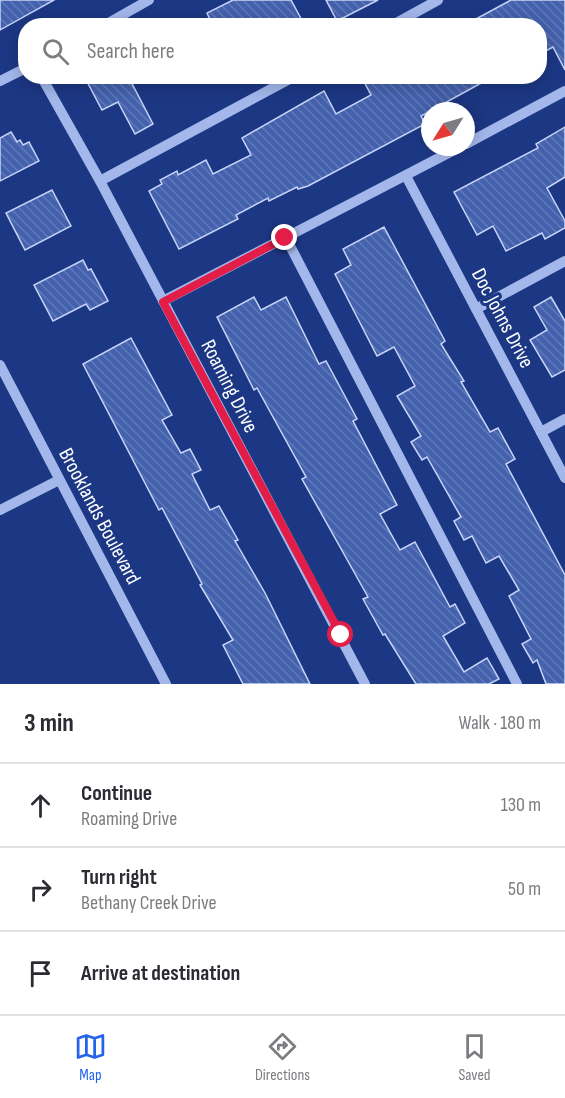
<!DOCTYPE html>
<html lang="en">
<head>
<meta charset="utf-8">
<style>
  body { margin:0; font-family:"Sofia Sans Condensed",sans-serif; background:#f2f2f3; color:#2b2b33 }
  .compass { position:absolute; left:421px; top:102px; width:54px; height:54px; border-radius:50%; background:#fff; box-shadow:0 3px 15px #0003; rotate:233deg }
  .stop { position:absolute; width:18px; height:18px; margin:-14px; border:4px solid #e11d48; border-radius:50%; background:#fff }
  .stop.end { background:#e11d48; border-color:#fff; box-shadow:0 2px 6px #0008 }
  .list { margin:0; padding:0; list-style:none }
  h2 { display:flex; justify-content:space-between; align-items:center; height:78px; margin:0; padding:0 24px; font-size:26px }
  h2 small { font-size:20px; font-weight:400; color:#7c7c81 }
  .list li { display:grid; grid-template-columns:39px 1fr auto; gap:18px; align-items:center; box-sizing:border-box; height:84px; padding:0 24px; border-top:2px solid #e1e1e2 }
  .list b { display:block; font-size:22px; white-space:nowrap }
  .list p { margin:0; font-size:20px; white-space:nowrap; color:#7c7c81 }
  .list em { font-size:20px; font-style:normal; color:#7c7c81 }
  .icon { flex:none; width:33px; height:33px; fill:none; stroke:currentColor; stroke-width:2; stroke-linecap:round; stroke-linejoin:round }
  .map { position:relative; flex:none; width:565px; height:684px; overflow:hidden }
  .search { position:absolute; background:#fff; box-shadow:0 3px 15px #0003; left:18px; right:18px; top:18px; height:66px; display:flex; align-items:center; gap:15px; box-sizing:border-box; padding:0 21px; border-radius:24px; color:#7c7c81; font-size:22px }
  .sheet { height:330px; background:#fff }
  nav { display:flex; justify-content:space-around; align-items:center; box-sizing:border-box; height:84px; border-top:2px solid #e1e1e2; background:#fff; font-size:16px; color:#7c7c81 }
  nav a { display:grid; justify-items:center; gap:3px }
  nav .on { color:#2563eb }
  .map>svg:first-child { display:block }
  .building { fill:url(#building-back-hatch); stroke:#c8d5f8; stroke-width:1.5 }
  .lines { fill:none; stroke-linecap:round; stroke-linejoin:round }
  .minor { stroke:#a3b7eb; stroke-width:10 }
  .route { stroke:#e11d48; stroke-width:8 }
  .labels { text-anchor:middle; stroke-width:6; stroke-linejoin:round; paint-order:stroke }
  .street-label { font-size:21px; fill:#fff; stroke:#1c3784 }
</style>
</head>
<body>
<div class="map">
<svg width="565" height="684" viewBox="0 0 565 684">
  <defs>
    <pattern id="building-back-hatch" width="6" height="6" patternUnits="userSpaceOnUse" patternTransform="scale(1.5)"><rect width="6" height="6" fill="#4461ad"/><path d="M-1 5l2 2M0 0l6 6M5-1l2 2" fill="none" stroke="#6079b9"/></pattern>
  </defs>
  <rect width="100%" height="100%" fill="#1c3784"/>
  <g class="building">
    <path d="M0 0H54L0 30Z"/>
    <path d="M233 0H291L305 26H213L207 13Z"/>
    <path d="M326 0H378L337 21Z"/>
    <path d="M511 0H565V70L553 47 540 54V26H463Z"/>
    <path d="M84 76H128L153 124 135 134 118 102 102 110Z"/>
    <path d="M361 76H494L421 116 425 124 308 186 298 189 297 187 269 201 268 198 236 215 238 219 179 249 149 191 162 184 160 180 177 171 178 175 206 160 213 174 251 155 242 138 324 91 336 114 371 95Z"/>
    <path d="M565 127V177L547 188 565 221V228L545 239 542 233 506 251 493 226 477 235 454 192 538 148 536 144Z"/>
    <path d="M11 132 17 142 20 140 23 145 29 142 39 161 0 181V138Z"/>
    <path d="M52 190 71 226 25 250 6 213Z"/>
    <path d="M384 227 445 341 441 344 464 381 461 382 490 432 498 428 515 459 506 464 565 575V684H546L537 660 533 663 522 644 531 639 509 596 519 590 499 556 486 563 472 536 464 540 454 521 461 517 427 457 422 460 411 442 421 436 397 396 415 386 394 347 377 356 335 274 351 265 343 249Z"/>
    <path d="M83 260 88 270 91 269 108 301 90 310 86 304 53 321 34 285Z"/>
    <path d="M254 297 261 310 286 297 319 364 326 361 347 400 357 419 353 421 397 505 380 514 400 550 415 542 450 607 455 604 465 623 443 636 464 672 487 658 499 679 489 684H416L385 634 383 635 363 599 368 597 302 479 306 477 257 388 254 390 217 317Z"/>
    <path d="M551 297 565 321V370L552 377 530 340 547 330 534 307Z"/>
    <path d="M131 338 172 415 162 420 181 453 190 449 201 470 192 474 210 510 219 506 238 540 235 541 265 593 310 684H243L223 645 233 640 200 585 202 584 162 508 159 510 83 364Z"/>
  </g>
  <g class="lines">
    <g class="minor">
      <path d="M103 26 149 0"/>
      <path d="M391 26 438 0"/>
      <path d="M41 76 100 181 365 684"/>
      <path d="M0 81 26 68"/>
      <path d="M466 144 565 91"/>
      <path d="M406 176 565 478"/>
      <path d="M100 181 295 76"/>
      <path d="M286 238 517 684"/>
      <path d="M163 301 460 147"/>
      <path d="M476 309 565 261"/>
      <path d="M0 365 166 684"/>
      <path d="M541 432 565 419"/>
      <path d="M0 510 59 480"/>
    </g>
  </g>
  <g class="lines">
    <path class="route" d="M285 238 163 302 341 635"/>
  </g>
  <g class="labels">
    <g class="street-label">
      <text transform="translate(503 318) rotate(62)" y="7">Doc Johns Drive</text>
      <text transform="translate(230 386) rotate(63)" y="7">Roaming Drive</text>
      <text transform="translate(100 516) rotate(62)" y="7">Brooklands Boulevard</text>
    </g>
  </g>
</svg>
<svg class="compass" viewBox="-18 -18 36 36"><path d="M0-13l5 13h-10z" fill="#e53935"/><path d="M0 13l5-13h-10z" fill="#7c7c81"/></svg>
<div class="stop" style="left:341px;top:635px"></div>
<div class="stop end" style="left:285px;top:238px"></div>
<div class="search"><svg class="icon" aria-label="search" viewBox="0 0 24 24"><circle cx="10" cy="10" r="6"/><path d="M15 15l6 6"/></svg>Search here</div>
</div>
<section class="sheet">
<h2>3 min<small>Walk · 180 m</small></h2>
<ul class="list">
<li><svg class="icon" aria-label="ahead" viewBox="0 0 24 24"><path d="M12 20V5M6 11l6-6 6 6"/></svg><div><b>Continue</b><p>Roaming Drive</p></div><em>130 m</em></li>
<li><svg class="icon" aria-label="right" viewBox="0 0 24 24"><path d="M7 20v-9h11M14 6l5 5-5 5"/></svg><div><b>Turn right</b><p>Bethany Creek Drive</p></div><em>50 m</em></li>
<li><svg class="icon" aria-label="arrive" viewBox="0 0 24 24"><path d="M6 21V4h12l-3 4 3 4H6"/></svg><div><b>Arrive at destination</b></div></li>
</ul>
</section>
<nav>
<a class="on"><svg class="icon" aria-label="map" viewBox="0 0 24 24"><path d="M3 6l6-2 6 2 6-2v14l-6 2-6-2-6 2zM9 4v14M15 6v14"/></svg>Map</a>
<a><svg class="icon" aria-label="directions" viewBox="0 0 24 24"><path d="M12 3l9 9-9 9-9-9zM9 14v-3h6M13 9l2 2-2 2"/></svg>Directions</a>
<a><svg class="icon" aria-label="saved" viewBox="0 0 24 24"><path d="M7 4h10v16l-5-4-5 4z"/></svg>Saved</a>
</nav>
</body>
</html>
